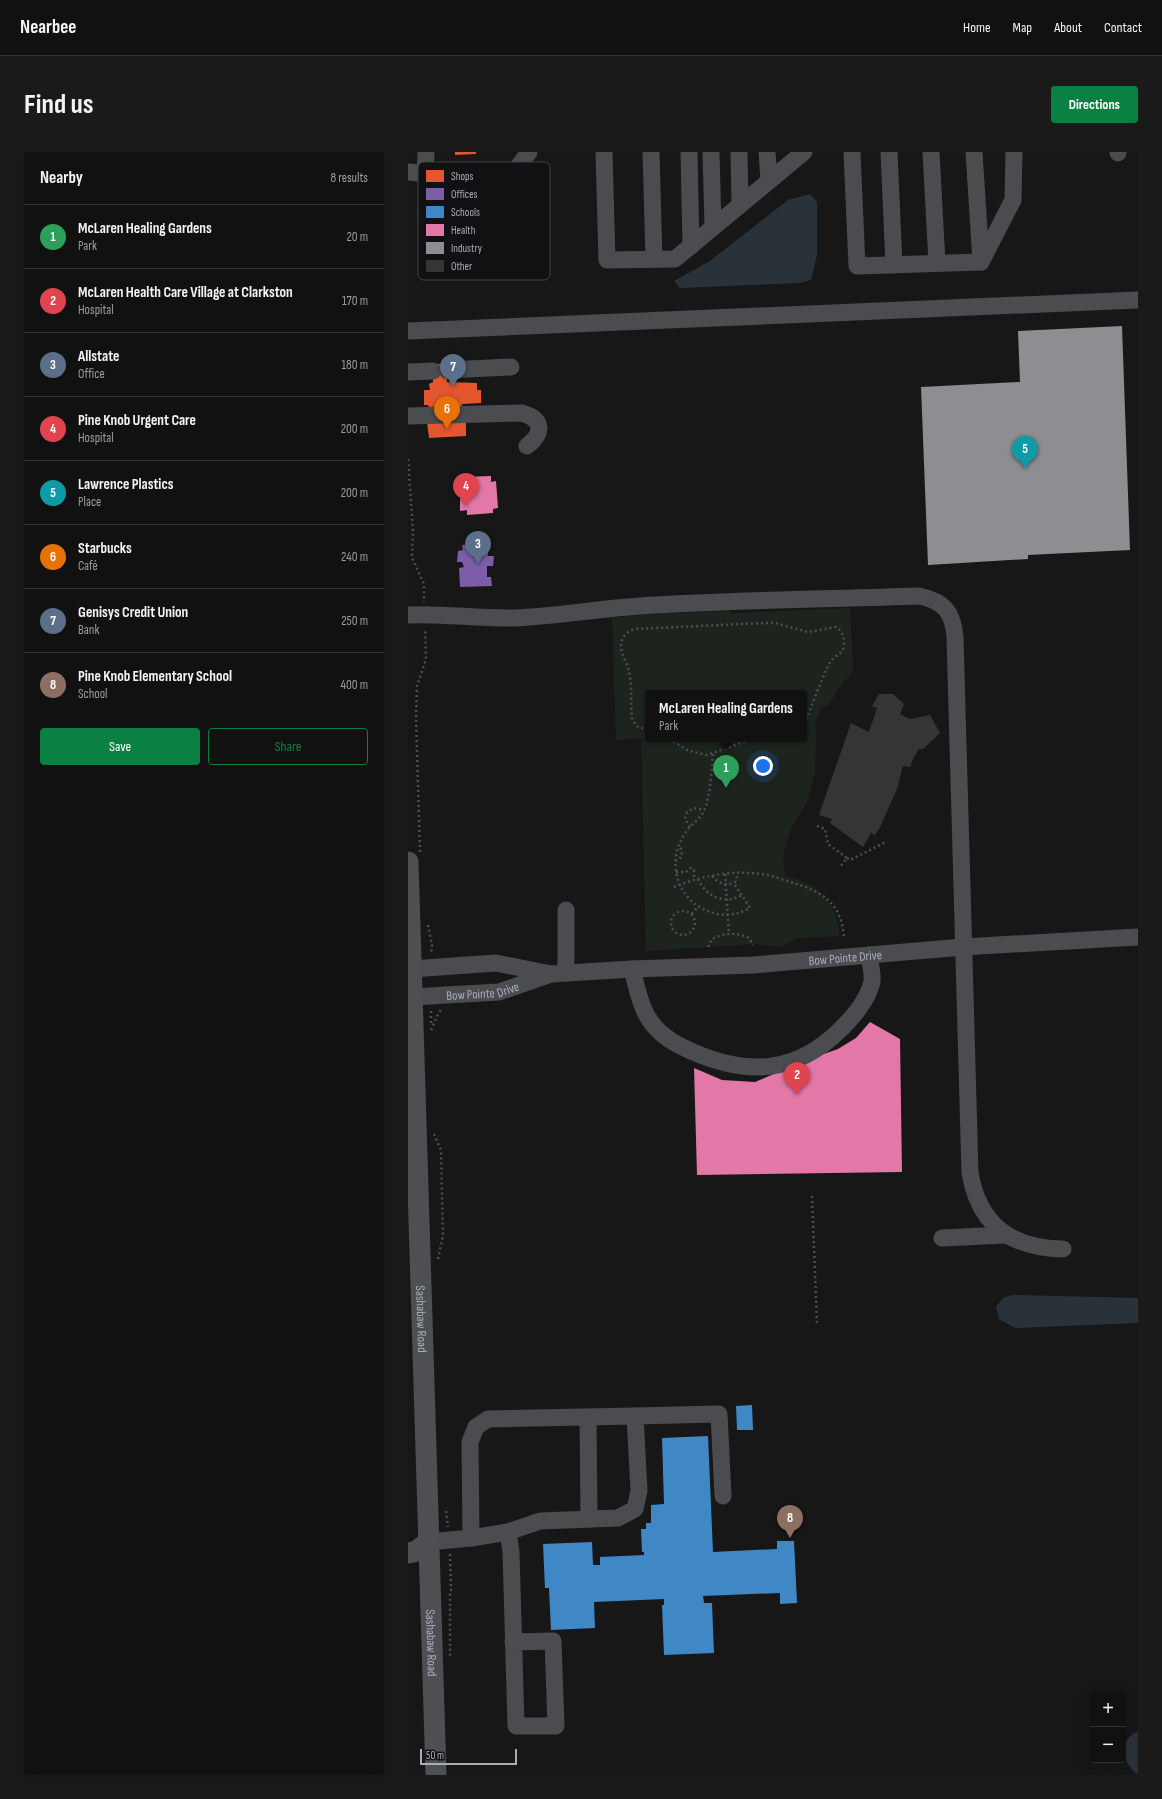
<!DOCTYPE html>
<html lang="en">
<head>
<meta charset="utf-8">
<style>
  body { margin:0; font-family:"Sofia Sans Condensed",sans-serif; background:#1a1a1a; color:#f1f3f6 }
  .controls { position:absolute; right:12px; bottom:12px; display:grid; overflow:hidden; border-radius:4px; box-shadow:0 4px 16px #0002 }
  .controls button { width:36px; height:36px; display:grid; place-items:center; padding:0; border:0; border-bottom:1px solid #303131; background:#111; color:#f1f3f6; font:20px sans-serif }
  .scale { position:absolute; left:12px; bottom:10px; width:97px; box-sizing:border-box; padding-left:4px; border:2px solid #a8adb8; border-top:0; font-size:11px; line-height:14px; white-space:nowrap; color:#a8adb8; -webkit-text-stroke:3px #111113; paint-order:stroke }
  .you { position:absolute; left:355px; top:614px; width:14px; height:14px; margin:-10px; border:3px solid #fff; border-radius:50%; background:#1a73e8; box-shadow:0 0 0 6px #1a73e833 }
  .badge { display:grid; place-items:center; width:26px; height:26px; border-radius:50%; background:#0b8043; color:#fff; font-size:13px; font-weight:700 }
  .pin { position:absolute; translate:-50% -33px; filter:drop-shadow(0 1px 2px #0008) }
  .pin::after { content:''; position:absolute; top:21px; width:14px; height:12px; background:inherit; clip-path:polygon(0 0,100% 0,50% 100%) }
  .popup { position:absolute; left:237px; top:538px; width:162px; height:52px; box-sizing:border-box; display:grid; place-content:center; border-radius:4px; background:#111; filter:drop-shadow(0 1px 3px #0005); font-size:13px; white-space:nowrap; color:#9c9d9f }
  .popup b { font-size:15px; color:#f1f3f6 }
  .popup::after { content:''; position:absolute; left:50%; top:100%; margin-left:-8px; border:8px solid transparent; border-top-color:#111 }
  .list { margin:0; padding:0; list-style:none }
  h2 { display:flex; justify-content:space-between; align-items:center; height:52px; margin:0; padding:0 16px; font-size:17px }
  h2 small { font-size:13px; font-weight:400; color:#9c9d9f }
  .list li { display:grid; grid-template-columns:26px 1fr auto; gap:12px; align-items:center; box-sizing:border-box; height:64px; padding:0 16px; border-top:1px solid #303131 }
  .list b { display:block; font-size:15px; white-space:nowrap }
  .list p { margin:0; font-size:13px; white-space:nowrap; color:#9c9d9f }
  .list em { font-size:13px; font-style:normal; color:#9c9d9f }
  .actions { display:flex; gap:8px; padding:12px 16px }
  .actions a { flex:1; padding:9px 0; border:1px solid #0b8043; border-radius:4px; text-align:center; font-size:14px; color:#0b8043 }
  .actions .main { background:#0b8043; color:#fff }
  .map { position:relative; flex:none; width:730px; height:1623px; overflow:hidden; border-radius:4px }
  header { display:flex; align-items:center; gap:24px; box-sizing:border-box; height:56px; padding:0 20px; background:#111; border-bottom:1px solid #303131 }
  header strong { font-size:19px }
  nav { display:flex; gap:22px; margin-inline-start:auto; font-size:14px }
  .intro { display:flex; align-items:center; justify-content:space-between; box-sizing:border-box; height:96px; padding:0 24px }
  h1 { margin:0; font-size:28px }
  .button { padding:10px 18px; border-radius:4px; background:#0b8043; color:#fff; font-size:14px; font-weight:700 }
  main { display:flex; gap:24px; padding:0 24px }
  aside { flex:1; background:#111; border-radius:4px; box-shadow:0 4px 16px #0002 }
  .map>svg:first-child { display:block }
  .green { fill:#1d241e; fill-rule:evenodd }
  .water { fill:#2a3239 }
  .shops { fill:#e4572e }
  .offices { fill:#7b5ea7 }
  .schools { fill:#3f88c5 }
  .health { fill:#e377a8 }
  .industry { fill:#8d8d92 }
  .building { fill:#353536 }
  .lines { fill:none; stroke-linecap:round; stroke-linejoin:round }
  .path { stroke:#4d4e52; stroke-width:2.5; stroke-dasharray:2 3; stroke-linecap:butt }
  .minor { stroke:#4b4c50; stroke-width:17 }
  .major { stroke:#4d4f52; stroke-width:21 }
  .labels { text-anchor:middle; stroke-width:4; stroke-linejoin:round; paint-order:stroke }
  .street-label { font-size:13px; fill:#a8adb8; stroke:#111113 }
  .key { fill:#111113; stroke:#3e4045; stroke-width:1 }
  .key-label { font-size:11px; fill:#a8adb8 }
</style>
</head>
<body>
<header>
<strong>Nearbee</strong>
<nav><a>Home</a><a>Map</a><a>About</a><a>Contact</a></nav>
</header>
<div class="intro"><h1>Find us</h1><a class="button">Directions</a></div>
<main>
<aside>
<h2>Nearby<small>8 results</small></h2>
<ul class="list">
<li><span class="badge" style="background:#2e9e5b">1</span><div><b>McLaren Healing Gardens</b><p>Park</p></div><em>20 m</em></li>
<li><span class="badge" style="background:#e0444e">2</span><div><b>McLaren Health Care Village at Clarkston</b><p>Hospital</p></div><em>170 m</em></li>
<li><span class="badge" style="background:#5c6f8a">3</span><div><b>Allstate</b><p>Office</p></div><em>180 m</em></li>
<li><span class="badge" style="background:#e0444e">4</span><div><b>Pine Knob Urgent Care</b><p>Hospital</p></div><em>200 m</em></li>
<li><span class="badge" style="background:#0f9aa8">5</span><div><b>Lawrence Plastics</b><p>Place</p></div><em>200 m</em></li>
<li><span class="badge" style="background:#e8710a">6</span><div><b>Starbucks</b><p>Café</p></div><em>240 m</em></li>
<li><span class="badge" style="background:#5c6f8a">7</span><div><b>Genisys Credit Union</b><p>Bank</p></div><em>250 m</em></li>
<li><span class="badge" style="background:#8d6e63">8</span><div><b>Pine Knob Elementary School</b><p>School</p></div><em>400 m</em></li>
</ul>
<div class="actions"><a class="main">Save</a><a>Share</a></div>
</aside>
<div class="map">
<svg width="730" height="1623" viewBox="0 0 730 1623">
  <rect width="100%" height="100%" fill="#171717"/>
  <path class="green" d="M442 456 445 517 441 525 436 529 421 552 412 558 407 571 408 583 407 621 398 652 384 675 375 703 377 724C386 727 403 731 409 737 420 745 434 771 431 784L390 786 372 795 349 792 238 799 233 586 208 588 204 466 243 462 322 459V461ZM240 541H396V587H240Z"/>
  <g class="water">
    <path d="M402 42 409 50V103L403 128 392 131 272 136 266 129 302 109 380 48Z"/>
    <path d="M604 1143 730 1146V1171L607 1176 591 1167 588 1155 595 1146Z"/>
    <path d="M730 1580V1623C719 1613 710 1601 720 1587 723 1583 725 1581 730 1580Z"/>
  </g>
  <g class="shops">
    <path d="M47 0H68V2L47 3Z"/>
    <path d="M25 212H39V230L69 231V238H73V251L54 252V254L21 255 20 253H16V238H22L21 232 25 230Z"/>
    <path d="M58 269V284L21 286 19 270Z"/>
  </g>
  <path class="offices" d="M80 391V404H86L85 414H79V425H83L84 434 52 435 51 416 56 415 54 410H49L50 399 55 398 54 393Z"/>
  <g class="schools">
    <path d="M344 1253 345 1278H329L328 1254Z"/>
    <path d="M300 1284 305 1400 369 1397V1389H386L389 1451 372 1452V1441L295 1444 296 1451H304L306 1501 256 1503 254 1453H256V1447L186 1450 187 1476 143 1478 141 1436H137L135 1392 184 1390 185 1413H192V1405L236 1403V1400H234L233 1377H238V1371H243V1353L256 1352 254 1286Z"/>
  </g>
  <g class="health">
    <path d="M83 324V330L88 329 90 356 85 357V361L59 363V358L52 359V331L57 332 55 325Z"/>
    <path d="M462 870 492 887 494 1020 289 1023 286 916 314 928 347 930 404 906 430 897 448 886Z"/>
  </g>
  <path class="industry" d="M714 174 722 398 620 403V407L520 413 513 235 612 230 610 179Z"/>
  <g class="building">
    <path d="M106 53 107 100H89V104L59 106 57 102H44L45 105 16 107V103L11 104 9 57Z"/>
    <path d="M471 542H485L496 552 492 562 502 567 522 563 532 581 515 597H511L506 605 502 615 495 614 489 637 472 675 467 683 463 681 455 695 422 671 424 667 411 663 443 571 461 580 469 556 464 554Z"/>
  </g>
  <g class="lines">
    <g class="path">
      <path d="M0 307 5 379 4 406 16 432V450"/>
      <path d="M240 578 228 574 224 566C222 550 225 532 220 516 218 509 212 500 213 492 214 484 220 479 227 477L357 471H367L400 480 428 475C435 479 438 489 435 497 432 503 425 505 422 510 413 528 406 549 398 567L396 568"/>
      <path d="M261 587 281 599 299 603 344 587"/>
      <path d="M305 602C304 616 302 646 296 659 292 667 283 672 278 680 260 704 265 740 293 756 310 765 326 765 342 756L326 731"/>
      <path d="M409 674 417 677 420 692 439 706 432 715"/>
      <path d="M282 675 277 667 279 660 286 656 296 658"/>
      <path d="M12 700 8 567 9 534 18 507 17 477"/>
      <path d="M439 706 442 708 478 690"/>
      <path d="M267 709 272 706 274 703 273 697 270 694"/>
      <path d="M268 720H278L283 716 286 718V728"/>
      <path d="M317 722 321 782"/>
      <path d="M304 724C310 731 318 735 327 730L330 722"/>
      <path d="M290 727C298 745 317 753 334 743"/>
      <path d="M266 735C293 724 324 718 353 722 363 723 373 727 382 730 414 739 434 751 436 786"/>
      <circle cx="275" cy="771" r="12"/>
      <path d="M284 762 290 754"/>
      <path d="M20 773 24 793 23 801"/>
      <path d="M300 795 304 787C315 781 329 780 341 786L345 793"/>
      <path d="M23 871V858"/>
      <path d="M23 878 30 862 33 858"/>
      <path d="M26 982 33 998 35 1084 30 1107"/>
      <path d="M404 1044 409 1173"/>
      <path d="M38 1359 40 1375"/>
      <path d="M42 1402 43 1438 42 1440V1507"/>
    </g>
    <g class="minor">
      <path d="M196 0 199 108 267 107 396 0"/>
      <path d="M243 0 246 107"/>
      <path d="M281 0 283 94"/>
      <path d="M303 0 305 75"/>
      <path d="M331 0 332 53"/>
      <path d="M359 0 361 29"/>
      <path d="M444 0 449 114 573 110 605 48 606 0"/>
      <path d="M481 0 486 113"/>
      <path d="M523 0 529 111"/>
      <path d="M566 0 573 110"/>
      <path d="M710 1V0"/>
      <path d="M0 20 22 22 77 21 96 24 107 19 121 0"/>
      <path d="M17 22 18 0"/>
      <path d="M0 179 730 148"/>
      <path d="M39 218 103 215"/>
      <path d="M0 220 25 219"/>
      <path d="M0 264 114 261C135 267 136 281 119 294"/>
      <path d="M0 463C35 461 70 467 106 466 153 464 200 455 248 453 335 448 423 447 511 444 536 449 545 460 547 485L562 1021C571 1073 603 1096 655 1097"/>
      <path id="s1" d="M3 817 88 811 143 822 224 817 345 813 555 795 730 785"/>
      <path d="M224 817C229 836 233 860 247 875 257 887 272 894 285 900 341 924 388 921 432 878 446 864 459 849 464 830 465 822 462 811 461 803"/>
      <path d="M158 821V758"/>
      <path id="s2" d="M4 845 91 840 143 822"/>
      <path d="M534 1086 597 1083"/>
      <path d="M180 1265 181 1367"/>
      <path d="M100 1380 103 1400 108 1574H148L145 1489 105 1490"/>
      <path d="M63 1386 62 1290 68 1275 80 1267 227 1264"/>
      <path d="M20 1390 63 1386 100 1380 132 1369 210 1366 227 1357 231 1339 227 1264 311 1262 315 1344"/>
    </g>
    <g class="major">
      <path id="s3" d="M0 710 28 1623"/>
      <path d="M0 1401 9 1399 20 1390"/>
    </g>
  </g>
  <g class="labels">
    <g class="street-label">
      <text dy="5" stroke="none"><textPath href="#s1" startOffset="436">Bow Pointe Drive</textPath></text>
      <text dy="5" stroke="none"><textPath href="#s2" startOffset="71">Bow Pointe Drive</textPath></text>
      <text dy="5" stroke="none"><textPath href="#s3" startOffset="457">Sashabaw Road</textPath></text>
      <text dy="5" stroke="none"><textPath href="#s3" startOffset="781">Sashabaw Road</textPath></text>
    </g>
  </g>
  <rect x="10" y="10" width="132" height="118" rx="6" class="key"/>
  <rect x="18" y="18" width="18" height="12" fill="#e4572e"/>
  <rect x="18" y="36" width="18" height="12" fill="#7b5ea7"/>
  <rect x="18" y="54" width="18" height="12" fill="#3f88c5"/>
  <rect x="18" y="72" width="18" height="12" fill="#e377a8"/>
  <rect x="18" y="90" width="18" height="12" fill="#8d8d92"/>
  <rect x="18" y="108" width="18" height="12" fill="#353536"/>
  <g class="key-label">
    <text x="43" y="28">Shops</text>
    <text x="43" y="46">Offices</text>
    <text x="43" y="64">Schools</text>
    <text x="43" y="82">Health</text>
    <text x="43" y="100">Industry</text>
    <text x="43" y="118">Other</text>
  </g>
</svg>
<div class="controls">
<button>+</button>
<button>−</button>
</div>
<div class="scale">50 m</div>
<div class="you"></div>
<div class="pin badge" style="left:318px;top:636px;background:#2e9e5b">1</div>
<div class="popup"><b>McLaren Healing Gardens</b>Park</div>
<div class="pin badge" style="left:389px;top:943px;background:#e0444e">2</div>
<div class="pin badge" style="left:70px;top:412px;background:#5c6f8a">3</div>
<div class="pin badge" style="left:58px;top:354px;background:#e0444e">4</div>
<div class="pin badge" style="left:617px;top:317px;background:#0f9aa8">5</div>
<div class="pin badge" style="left:39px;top:277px;background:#e8710a">6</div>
<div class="pin badge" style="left:45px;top:235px;background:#5c6f8a">7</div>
<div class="pin badge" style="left:382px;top:1386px;background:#8d6e63">8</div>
</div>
</main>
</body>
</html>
